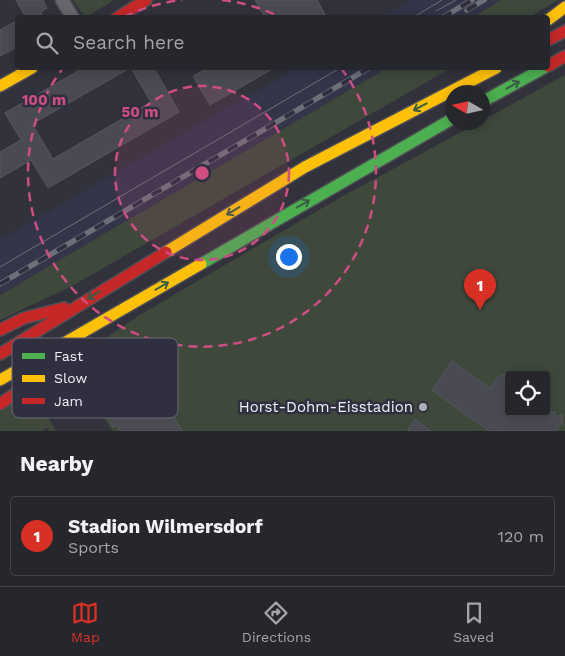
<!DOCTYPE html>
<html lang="en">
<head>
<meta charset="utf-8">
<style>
  body { margin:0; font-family:"Work Sans",sans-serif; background:#323239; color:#f1f3f6 }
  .controls { position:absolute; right:15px; bottom:15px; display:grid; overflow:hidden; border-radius:5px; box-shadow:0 2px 12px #0003 }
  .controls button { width:45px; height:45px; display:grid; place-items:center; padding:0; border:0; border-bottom:1px solid #424349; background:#26262d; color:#f1f3f6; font:25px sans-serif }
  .compass { position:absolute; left:445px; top:85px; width:45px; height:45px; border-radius:50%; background:#26262d; box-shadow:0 2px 12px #0003; rotate:279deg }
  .you { position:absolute; left:288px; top:256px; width:18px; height:18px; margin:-12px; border:4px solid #fff; border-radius:50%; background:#1a73e8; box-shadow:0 0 0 8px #1a73e833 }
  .badge { display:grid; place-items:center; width:32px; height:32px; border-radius:50%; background:#d93025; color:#fff; font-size:16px; font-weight:700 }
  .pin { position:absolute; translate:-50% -41px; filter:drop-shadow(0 1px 2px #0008) }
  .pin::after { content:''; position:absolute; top:26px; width:18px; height:15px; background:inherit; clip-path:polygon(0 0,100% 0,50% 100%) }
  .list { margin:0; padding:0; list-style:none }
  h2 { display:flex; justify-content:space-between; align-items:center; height:65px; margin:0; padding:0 20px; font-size:21px }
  h2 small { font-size:16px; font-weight:400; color:#a4a5aa }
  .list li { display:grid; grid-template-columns:32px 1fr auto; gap:15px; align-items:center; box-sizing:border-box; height:80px; margin:0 10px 10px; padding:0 10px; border:1px solid #424349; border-radius:5px }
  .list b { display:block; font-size:19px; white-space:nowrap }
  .list p { margin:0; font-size:16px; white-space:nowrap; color:#a4a5aa }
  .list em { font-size:16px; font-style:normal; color:#a4a5aa }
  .icon { flex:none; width:28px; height:28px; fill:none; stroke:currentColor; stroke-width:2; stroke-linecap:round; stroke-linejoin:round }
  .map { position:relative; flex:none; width:565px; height:431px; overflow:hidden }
  .search { position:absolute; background:#26262d; box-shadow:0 2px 12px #0003; left:15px; right:15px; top:15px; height:55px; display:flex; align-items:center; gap:12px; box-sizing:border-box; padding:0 18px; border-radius:5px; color:#a4a5aa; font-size:19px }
  .sheet { height:155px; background:#26262d }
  nav { display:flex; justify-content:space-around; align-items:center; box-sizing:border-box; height:70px; border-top:1px solid #424349; background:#26262d; font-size:14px; color:#a4a5aa }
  nav a { display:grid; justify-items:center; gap:2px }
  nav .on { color:#d93025 }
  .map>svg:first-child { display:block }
  .built { fill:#35354a }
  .green { fill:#3e483b; fill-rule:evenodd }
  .building { fill:#4a4a52; stroke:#56565e }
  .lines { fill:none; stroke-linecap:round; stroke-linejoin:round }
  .street-casing { stroke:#4e4e56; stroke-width:15 }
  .fast-casing { stroke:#4e4e56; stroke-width:14 }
  .slow-casing { stroke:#4e4e56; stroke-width:14 }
  .jam-casing { stroke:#4e4e56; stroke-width:14 }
  .street { stroke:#66666d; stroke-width:12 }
  .fast { stroke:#4caf50; stroke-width:11 }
  .slow { stroke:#ffc107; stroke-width:11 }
  .jam { stroke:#c62828; stroke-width:11 }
  .tram { stroke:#6f6f78; stroke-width:1 }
  .rail-casing { stroke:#6f6f78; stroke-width:5.5 }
  .rail { stroke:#2f2f3f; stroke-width:4; stroke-dasharray:11; stroke-linecap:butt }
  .oneway { stroke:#395c45 }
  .ring { fill:none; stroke:#ce4e83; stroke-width:2.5; stroke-dasharray:9 6 }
  .poi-dot { fill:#aeaeb8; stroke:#2f2f3f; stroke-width:2 }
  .labels { text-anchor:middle; stroke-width:5; stroke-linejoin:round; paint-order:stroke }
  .poi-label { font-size:15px; fill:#f0f0fb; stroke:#2f2f3f; text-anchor:end }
  .key { fill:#2f2f3f; stroke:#696977; stroke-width:1 }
  .key-label { font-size:14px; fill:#f0f0fb }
  .centre { fill:#ce4e83; stroke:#2f2f3f; stroke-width:2.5 }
  .ring-label { font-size:15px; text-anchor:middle; font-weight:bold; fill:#ce4e83; stroke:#2f2f3f; stroke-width:5; stroke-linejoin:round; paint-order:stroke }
</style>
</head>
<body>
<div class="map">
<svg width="565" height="431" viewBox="0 0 565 431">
  <rect width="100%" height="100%" fill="#32323c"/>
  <g class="built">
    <path d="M411 0H501L472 17 381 18Z"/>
    <path d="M296 68H387L0 295V240Z"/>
  </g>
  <g class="green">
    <path d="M73 0H114L85 18Z"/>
    <path d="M501 0H558L529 17 472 18Z"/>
    <path d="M387 68H451L72 286 0 320V295Z"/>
    <path d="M565 75V431H112L90 395 49 419 56 431H49L47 428 42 431H0V411L138 316 177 293 343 196 478 123 482 122 483 120ZM509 375H546V412H509Z"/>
  </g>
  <g class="building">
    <path d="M16 0H43L47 8 41 12 44 18H26Z"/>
    <path d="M255 0H317L327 18H265Z"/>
    <path d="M18 20V47L0 56V30Z"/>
    <path d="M83 68H130L32 124 53 159 151 102 131 68H154L179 112 48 188 31 160 0 178V152L21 140 5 113Z"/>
    <path d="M208 68H274L210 105 193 76Z"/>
    <path d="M452 361 490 388 498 377 505 374V382L509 381V412H555L554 417 562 415V423L556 431H489L432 390Z"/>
    <path d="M151 379 182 431H120L117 425 113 427 108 418 112 416 108 409 125 398 124 396Z"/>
    <path d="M415 419 431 431H407Z"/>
  </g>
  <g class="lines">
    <defs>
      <path id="street" d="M62 0 73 18"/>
      <g id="fast">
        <path d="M482 102 544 68"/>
        <path d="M201 264 452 119"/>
      </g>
      <g id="slow">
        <path d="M548 20 565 7"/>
        <path d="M0 86 32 68"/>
        <path d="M166 252 305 167 496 68"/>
        <path d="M0 380 201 264"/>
      </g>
      <g id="jam">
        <path d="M117 18 146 0"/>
        <path d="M548 40 565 31"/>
        <path d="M548 66 565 56"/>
        <path d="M0 330 24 318 64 308"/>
        <path d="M0 354 166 252"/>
        <path d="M0 404 47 373 78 347"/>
      </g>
    </defs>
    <use href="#street" class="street-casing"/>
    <use href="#fast" class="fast-casing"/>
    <use href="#slow" class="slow-casing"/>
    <use href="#jam" class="jam-casing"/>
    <use href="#street" class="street"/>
    <use href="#fast" class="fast"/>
    <use href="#slow" class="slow"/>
    <use href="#jam" class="jam"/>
    <g class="tram">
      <path d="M436 11 456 0"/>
      <path d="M412 18 442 0"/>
      <path d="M0 267 340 68"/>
    </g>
    <defs>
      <g id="rail">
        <path d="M467 10 484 0"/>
        <path d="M442 18 472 0"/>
        <path d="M0 284 369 68"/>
      </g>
    </defs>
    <use href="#rail" class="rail-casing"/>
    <use href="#rail" class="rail"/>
  </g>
  <defs><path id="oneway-shaft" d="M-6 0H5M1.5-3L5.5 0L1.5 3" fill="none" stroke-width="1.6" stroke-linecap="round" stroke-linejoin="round" transform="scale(1.25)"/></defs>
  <g class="oneway">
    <use href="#oneway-shaft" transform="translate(513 85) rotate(-29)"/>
    <use href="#oneway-shaft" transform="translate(420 107) rotate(152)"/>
    <use href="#oneway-shaft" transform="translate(303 204) rotate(-30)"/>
    <use href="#oneway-shaft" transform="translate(233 211) rotate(149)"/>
    <use href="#oneway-shaft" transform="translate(162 286) rotate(-30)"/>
    <use href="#oneway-shaft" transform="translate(94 295) rotate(149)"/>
  </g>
  <circle cx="202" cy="173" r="87" fill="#ce4e83" fill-opacity=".12"/>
  <g class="ring">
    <circle cx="202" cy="173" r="87"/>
    <path d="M124 17A174 174 0 0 1 182 0M222 0A174 174 0 0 1 280 17M341 68A174 174 0 1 1 63 68"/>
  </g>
  <circle class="poi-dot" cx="423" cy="407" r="5"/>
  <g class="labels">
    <g class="poi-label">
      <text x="413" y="412">Horst-Dohm-Eisstadion</text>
    </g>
  </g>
  <rect x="12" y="338" width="166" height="80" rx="8" class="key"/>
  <rect x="22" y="353" width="23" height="6" fill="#4caf50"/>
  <rect x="22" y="375" width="23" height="7" fill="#ffc107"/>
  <rect x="22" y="398" width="23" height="6" fill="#c62828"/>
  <g class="key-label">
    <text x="54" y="361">Fast</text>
    <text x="54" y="383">Slow</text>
    <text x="54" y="406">Jam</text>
  </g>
  <circle cx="202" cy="173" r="8" class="centre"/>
  <g class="ring-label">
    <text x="44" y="105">100 m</text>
    <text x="140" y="117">50 m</text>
  </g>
</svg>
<div class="controls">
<button><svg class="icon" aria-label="locate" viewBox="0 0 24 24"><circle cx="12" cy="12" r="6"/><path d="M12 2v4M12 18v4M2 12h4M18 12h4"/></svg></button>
</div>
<svg class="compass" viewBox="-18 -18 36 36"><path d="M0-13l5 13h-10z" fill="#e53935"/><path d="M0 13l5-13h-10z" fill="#a4a5aa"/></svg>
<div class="you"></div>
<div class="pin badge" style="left:480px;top:310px">1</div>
<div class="search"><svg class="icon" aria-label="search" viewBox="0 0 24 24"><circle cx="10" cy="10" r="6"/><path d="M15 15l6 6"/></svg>Search here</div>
</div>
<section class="sheet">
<h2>Nearby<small></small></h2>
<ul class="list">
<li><span class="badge">1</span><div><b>Stadion Wilmersdorf</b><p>Sports</p></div><em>120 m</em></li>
</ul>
</section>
<nav>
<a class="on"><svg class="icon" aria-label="map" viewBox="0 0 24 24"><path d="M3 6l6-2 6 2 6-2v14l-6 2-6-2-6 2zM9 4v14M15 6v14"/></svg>Map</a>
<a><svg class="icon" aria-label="directions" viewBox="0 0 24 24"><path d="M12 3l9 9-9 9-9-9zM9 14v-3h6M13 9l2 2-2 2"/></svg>Directions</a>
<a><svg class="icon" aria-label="saved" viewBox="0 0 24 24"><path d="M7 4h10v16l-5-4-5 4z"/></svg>Saved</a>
</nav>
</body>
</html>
